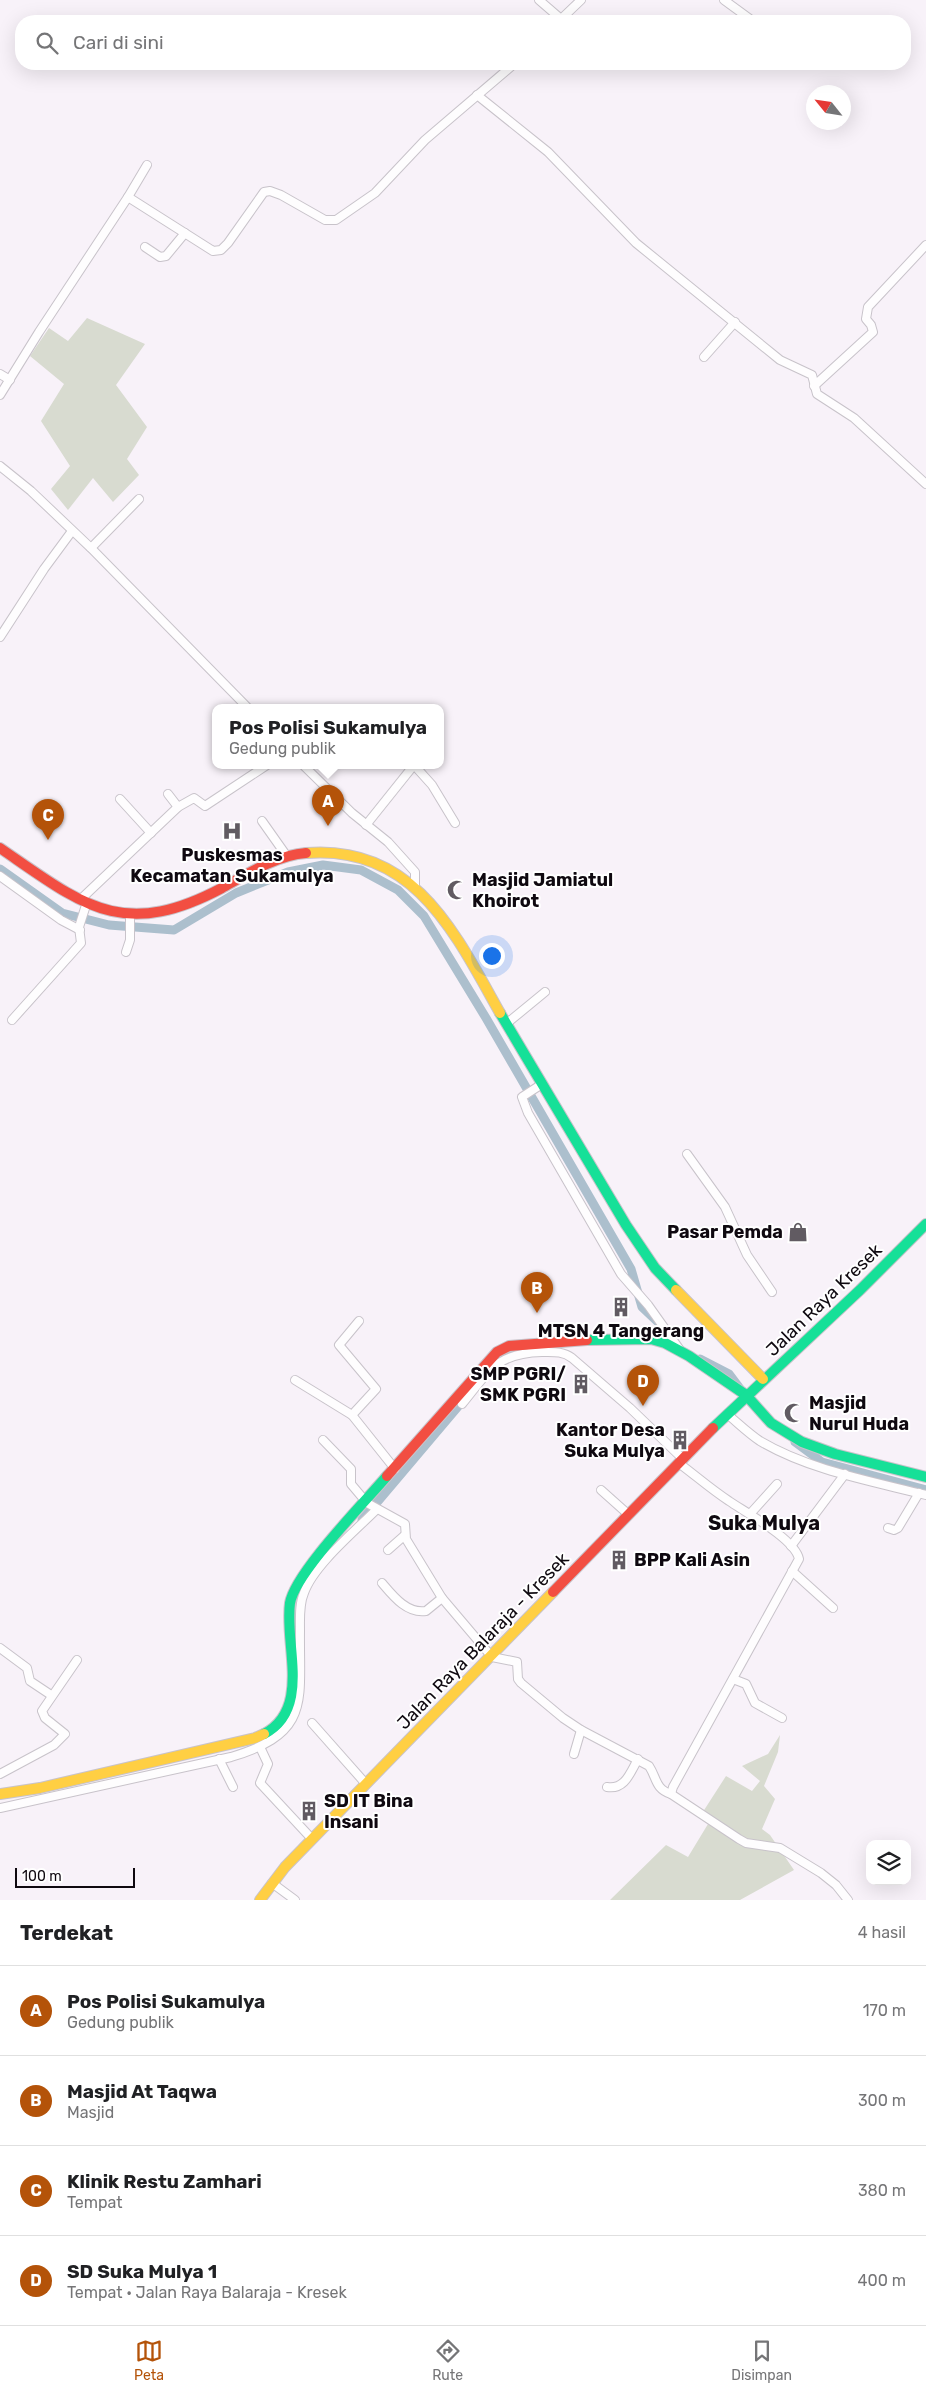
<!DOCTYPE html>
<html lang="id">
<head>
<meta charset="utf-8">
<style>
  body { margin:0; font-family:Rubik,sans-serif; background:#f6f6f6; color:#202124 }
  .controls { position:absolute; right:15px; bottom:15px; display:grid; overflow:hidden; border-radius:10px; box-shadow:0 5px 20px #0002 }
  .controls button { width:45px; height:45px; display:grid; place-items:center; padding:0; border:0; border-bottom:1px solid #e0e0e0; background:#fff; color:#202124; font:25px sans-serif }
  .compass { position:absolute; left:806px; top:85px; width:45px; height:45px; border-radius:50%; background:#fff; box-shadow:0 5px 20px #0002; rotate:300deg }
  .scale { position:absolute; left:15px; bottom:12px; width:120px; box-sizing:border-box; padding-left:5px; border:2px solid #0f0910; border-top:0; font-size:14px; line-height:18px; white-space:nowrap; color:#0f0910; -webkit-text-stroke:4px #fff; paint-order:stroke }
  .you { position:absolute; left:491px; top:955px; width:18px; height:18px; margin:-12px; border:4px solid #fff; border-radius:50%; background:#1a73e8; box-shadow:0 0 0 8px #1a73e833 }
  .badge { display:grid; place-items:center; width:32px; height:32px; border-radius:50%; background:#b45309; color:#fff; font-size:16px; font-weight:700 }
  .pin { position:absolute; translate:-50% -41px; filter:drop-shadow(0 1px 2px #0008) }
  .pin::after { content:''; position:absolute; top:26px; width:18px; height:15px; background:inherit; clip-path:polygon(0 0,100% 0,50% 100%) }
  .popup { position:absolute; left:212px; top:704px; width:232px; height:65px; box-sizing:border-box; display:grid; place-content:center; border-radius:10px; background:#fff; filter:drop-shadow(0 1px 4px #0005); font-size:16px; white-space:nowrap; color:#757577 }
  .popup b { font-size:19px; color:#202124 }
  .popup::after { content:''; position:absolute; left:50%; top:100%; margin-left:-10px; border:10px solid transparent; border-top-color:#fff }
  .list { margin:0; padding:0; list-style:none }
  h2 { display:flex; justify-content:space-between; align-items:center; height:65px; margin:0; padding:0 20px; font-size:21px }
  h2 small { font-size:16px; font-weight:400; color:#757577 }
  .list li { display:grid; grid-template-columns:32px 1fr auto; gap:15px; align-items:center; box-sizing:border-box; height:90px; padding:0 20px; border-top:1px solid #e0e0e0 }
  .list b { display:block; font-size:19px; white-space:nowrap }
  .list p { margin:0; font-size:16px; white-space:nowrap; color:#757577 }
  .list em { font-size:16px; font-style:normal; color:#757577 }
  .icon { flex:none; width:28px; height:28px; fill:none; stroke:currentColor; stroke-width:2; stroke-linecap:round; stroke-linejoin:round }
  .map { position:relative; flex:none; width:926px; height:1900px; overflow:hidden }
  .search { position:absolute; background:#fff; box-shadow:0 5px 20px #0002; left:15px; right:15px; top:15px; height:55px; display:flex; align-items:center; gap:12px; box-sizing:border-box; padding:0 18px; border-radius:20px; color:#757577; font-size:19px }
  .sheet { height:425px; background:#fff }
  nav { display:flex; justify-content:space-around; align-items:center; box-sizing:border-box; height:70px; border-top:1px solid #e0e0e0; background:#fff; font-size:14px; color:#757577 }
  nav a { display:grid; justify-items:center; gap:2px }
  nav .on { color:#b45309 }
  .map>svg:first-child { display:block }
  .green { fill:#d8dbd0 }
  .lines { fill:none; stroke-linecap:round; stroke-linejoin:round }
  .canal { stroke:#acbfcd; stroke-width:9 }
  .street-casing { stroke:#c8c3ca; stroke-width:10 }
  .fast-casing { stroke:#c8c3ca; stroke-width:12 }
  .slow-casing { stroke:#c8c3ca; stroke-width:12 }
  .jam-casing { stroke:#c8c3ca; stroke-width:12 }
  .street { stroke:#fefdfe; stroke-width:8 }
  .fast { stroke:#16e098; stroke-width:10 }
  .slow { stroke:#ffcf43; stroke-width:10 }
  .jam { stroke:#f24e42; stroke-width:10 }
  .labels { text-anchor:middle; stroke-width:4; stroke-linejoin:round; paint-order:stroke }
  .poi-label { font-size:18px; font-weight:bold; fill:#0f0910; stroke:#fff; text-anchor:start }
  .street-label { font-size:18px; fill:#0f0910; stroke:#fff }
  .quarter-label { font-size:20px; font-weight:bold; fill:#0f0910; stroke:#fff }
</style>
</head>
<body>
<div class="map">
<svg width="926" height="1900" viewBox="0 0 926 1900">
  <rect width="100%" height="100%" fill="#f8f2f9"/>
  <g class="green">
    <path d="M87 318 145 344 116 385 147 427 127 459 139 475 113 502 93 478 68 510 51 489 70 466 41 421 64 384 30 356 49 328 68 341Z"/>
    <path d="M780 1735 778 1752 764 1786 775 1799 762 1829 770 1835 794 1870 740 1900H610L666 1845 688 1857 708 1824 699 1818 726 1776 752 1791 760 1781 742 1766 768 1754Z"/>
  </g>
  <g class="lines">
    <g class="canal">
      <path d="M0 869 62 913 109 925 174 930 236 893 288 872 323 865 361 870 398 890 424 916 486 1018 631 1269 642 1307 660 1324"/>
      <path d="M700 1359 729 1374 741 1390"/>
      <path d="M491 1368 501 1356 529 1349"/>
      <path d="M795 1442 822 1462 926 1490"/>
      <path d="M362 1520 466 1397"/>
    </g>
    <defs>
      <g id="street">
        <path d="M539 0 561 19"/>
        <path d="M724 0 750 19"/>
        <path d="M559 21 581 0"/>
        <path d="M477 95 548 152 636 243 780 360 812 375 817 394 854 418 926 484"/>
        <path d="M128 197 147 165"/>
        <path d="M145 247 160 257 166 256 185 233"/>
        <path d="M704 357 735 322"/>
        <path d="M0 374 10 380"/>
        <path d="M814 386 873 332 871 325 866 319 868 307 926 245"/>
        <path d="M0 395 39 332 128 197 213 251 221 250 228 243 264 192 270 191 281 195 325 220H336L375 193 425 140 514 64"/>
        <path d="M0 466 31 491 91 548 247 707"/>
        <path d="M91 548 139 499"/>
        <path d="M0 637 44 569 72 531"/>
        <path d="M303 765 352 813 388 842 415 872V886"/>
        <path d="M414 765 432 785 455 823"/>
        <path d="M168 794 178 807"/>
        <path d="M120 799 151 833"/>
        <path d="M262 821 286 855"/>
        <path d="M366 825 414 765"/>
        <path d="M0 876 61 920 80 930"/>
        <path d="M81 899 178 807 194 798 205 806 267 765"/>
        <path d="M126 952 130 940V915"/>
        <path d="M12 1020 81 943 79 927 87 902"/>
        <path d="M506 1024 545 992"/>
        <path d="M542 1084 522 1097 528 1113 621 1274 648 1305 680 1350"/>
        <path d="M687 1154 725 1207 747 1255 772 1292"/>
        <path d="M359 1321 339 1345 376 1389 352 1415 395 1469"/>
        <path d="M295 1380 352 1415"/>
        <path d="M462 1404C489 1371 497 1353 542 1352 553 1352 563 1351 572 1358L630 1408 683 1459"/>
        <path d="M727 1414C738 1423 748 1433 760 1441 809 1470 871 1481 926 1495"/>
        <path d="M323 1440 351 1469V1484L367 1503 405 1524 406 1539 442 1598 492 1657 517 1662 518 1679 521 1683 563 1718 581 1730 649 1766C657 1778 655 1789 671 1794L739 1839 746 1843 780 1848 821 1873 836 1885 848 1900"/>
        <path d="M601 1490 629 1515"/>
        <path d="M750 1514 777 1484"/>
        <path d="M888 1528 894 1530 898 1528 919 1493"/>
        <path d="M791 1546 845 1474"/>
        <path d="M388 1550 405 1535"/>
        <path d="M792 1571 833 1608"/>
        <path d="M382 1583C393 1596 407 1614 426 1611L442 1598"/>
        <path d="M0 1648 27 1668 30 1681 51 1695"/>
        <path d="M733 1679 746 1684 755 1703 782 1718"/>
        <path d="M312 1723 366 1784"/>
        <path d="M260 1747 268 1764 260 1783 312 1839"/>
        <path d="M574 1754 581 1730"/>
        <path d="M219 1759 233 1787"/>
        <path d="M0 1774 54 1745 65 1734 45 1718 42 1711 77 1660"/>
        <path d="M607 1787C625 1790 630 1773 638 1759"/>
        <path d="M671 1794 673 1787 799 1559C795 1539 745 1512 729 1501 712 1490 696 1476 680 1464"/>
        <path d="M0 1808 231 1757C312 1733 299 1701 300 1631 300 1618 299 1604 304 1593 313 1566 355 1531 376 1510"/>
        <path d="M272 1883 295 1900"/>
      </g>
      <g id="fast">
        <path d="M500 1013 626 1225 655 1268 676 1290"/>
        <path d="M587 1340 651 1339 665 1343 689 1356 746 1395 771 1423 802 1442 835 1454 926 1477"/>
        <path d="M713 1428 860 1290 926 1224"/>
        <path d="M264 1734C312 1709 284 1644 290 1603 295 1573 365 1502 387 1476"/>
      </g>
      <g id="slow">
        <path d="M306 853C414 844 455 933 500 1013"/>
        <path d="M676 1290 763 1379"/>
        <path d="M0 1794 40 1788 255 1738 264 1734"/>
        <path d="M260 1900 285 1867 553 1592"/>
      </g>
      <g id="jam">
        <path d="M0 848C83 905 122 941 222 888 247 874 277 855 306 853"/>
        <path d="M387 1476 497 1352 509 1346 587 1340"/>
        <path d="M553 1592 713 1428"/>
      </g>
    </defs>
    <use href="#street" class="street-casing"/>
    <use href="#fast" class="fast-casing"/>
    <use href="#slow" class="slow-casing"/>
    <use href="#jam" class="jam-casing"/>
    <use href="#street" class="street"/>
    <use href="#fast" class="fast"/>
    <use href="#slow" class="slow"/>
    <use href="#jam" class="jam"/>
  </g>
  <defs>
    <symbol id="hospital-bare" viewBox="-9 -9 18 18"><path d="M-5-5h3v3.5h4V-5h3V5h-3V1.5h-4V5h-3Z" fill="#615b62" stroke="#fff" stroke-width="2.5" paint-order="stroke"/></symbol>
    <symbol id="mosque-bare" viewBox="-9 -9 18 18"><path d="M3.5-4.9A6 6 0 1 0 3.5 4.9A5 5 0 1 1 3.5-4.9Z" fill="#615b62" stroke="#fff" stroke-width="2.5" paint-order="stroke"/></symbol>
    <symbol id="shop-bare" viewBox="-9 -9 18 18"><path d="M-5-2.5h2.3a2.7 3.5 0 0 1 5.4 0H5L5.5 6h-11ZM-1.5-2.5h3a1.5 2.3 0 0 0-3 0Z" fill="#615b62" stroke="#fff" stroke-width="2.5" paint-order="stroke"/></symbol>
    <symbol id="building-bare" viewBox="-9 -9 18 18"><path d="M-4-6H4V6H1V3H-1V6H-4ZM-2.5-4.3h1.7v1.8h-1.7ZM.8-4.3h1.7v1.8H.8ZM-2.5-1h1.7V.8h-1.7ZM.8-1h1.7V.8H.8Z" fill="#615b62" stroke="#fff" stroke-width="2.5" paint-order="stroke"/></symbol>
  </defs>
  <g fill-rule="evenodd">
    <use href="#hospital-bare" x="218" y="817" width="28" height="28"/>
    <use href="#mosque-bare" x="443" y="876" width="28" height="28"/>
    <use href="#shop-bare" x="784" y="1218" width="28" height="28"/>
    <use href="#building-bare" x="607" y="1293" width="28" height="28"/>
    <use href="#building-bare" x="567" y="1370" width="28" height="28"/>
    <use href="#mosque-bare" x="780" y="1399" width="28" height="28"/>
    <use href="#building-bare" x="666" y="1426" width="28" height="28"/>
    <use href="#building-bare" x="605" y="1546" width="28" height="28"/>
    <use href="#building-bare" x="295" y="1797" width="28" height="28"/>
  </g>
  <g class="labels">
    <g class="poi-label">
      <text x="232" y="861" text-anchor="middle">Puskesmas<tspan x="232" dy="21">Kecamatan Sukamulya</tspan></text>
      <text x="472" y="886">Masjid Jamiatul<tspan x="472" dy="21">Khoirot</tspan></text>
      <text x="783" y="1238" text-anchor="end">Pasar Pemda</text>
      <text x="621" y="1337" text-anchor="middle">MTSN 4 Tangerang</text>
      <text x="566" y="1380" text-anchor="end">SMP PGRI/<tspan x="566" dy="21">SMK PGRI</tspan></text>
      <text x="809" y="1409">Masjid<tspan x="809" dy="21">Nurul Huda</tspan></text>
      <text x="665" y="1436" text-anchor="end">Kantor Desa<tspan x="665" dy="21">Suka Mulya</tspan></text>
      <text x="634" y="1566">BPP Kali Asin</text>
      <text x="324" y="1807">SD IT Bina<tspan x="324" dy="21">Insani</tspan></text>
    </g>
    <g class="street-label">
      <text transform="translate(824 1300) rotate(-44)" y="6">Jalan Raya Kresek</text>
      <text transform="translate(483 1641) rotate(-46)" y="6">Jalan Raya Balaraja - Kresek</text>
    </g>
    <g class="quarter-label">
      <text x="764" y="1530">Suka Mulya</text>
    </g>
  </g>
</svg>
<div class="controls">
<button><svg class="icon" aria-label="layers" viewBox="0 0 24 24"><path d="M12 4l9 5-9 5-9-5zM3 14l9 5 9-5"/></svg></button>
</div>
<svg class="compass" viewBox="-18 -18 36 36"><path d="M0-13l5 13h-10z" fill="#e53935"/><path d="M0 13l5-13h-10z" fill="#757577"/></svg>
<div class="scale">100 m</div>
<div class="you"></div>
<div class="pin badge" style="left:328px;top:826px">A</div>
<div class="popup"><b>Pos Polisi Sukamulya</b>Gedung publik</div>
<div class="pin badge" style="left:537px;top:1313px">B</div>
<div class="pin badge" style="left:48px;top:840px">C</div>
<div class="pin badge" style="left:643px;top:1406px">D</div>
<div class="search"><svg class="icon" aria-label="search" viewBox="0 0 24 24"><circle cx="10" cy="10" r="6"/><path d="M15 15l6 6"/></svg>Cari di sini</div>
</div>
<section class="sheet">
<h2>Terdekat<small>4 hasil</small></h2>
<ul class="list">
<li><span class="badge">A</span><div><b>Pos Polisi Sukamulya</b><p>Gedung publik</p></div><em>170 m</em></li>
<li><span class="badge">B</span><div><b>Masjid At Taqwa</b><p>Masjid</p></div><em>300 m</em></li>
<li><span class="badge">C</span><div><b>Klinik Restu Zamhari</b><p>Tempat</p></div><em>380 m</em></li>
<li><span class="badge">D</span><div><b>SD Suka Mulya 1</b><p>Tempat · Jalan Raya Balaraja - Kresek</p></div><em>400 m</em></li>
</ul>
</section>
<nav>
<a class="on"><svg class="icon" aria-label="map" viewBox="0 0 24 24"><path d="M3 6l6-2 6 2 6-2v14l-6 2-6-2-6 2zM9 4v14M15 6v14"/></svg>Peta</a>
<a><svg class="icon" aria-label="directions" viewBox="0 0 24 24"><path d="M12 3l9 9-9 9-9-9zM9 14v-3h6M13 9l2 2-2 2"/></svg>Rute</a>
<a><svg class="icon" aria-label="saved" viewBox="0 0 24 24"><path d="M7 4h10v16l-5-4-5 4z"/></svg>Disimpan</a>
</nav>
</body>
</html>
